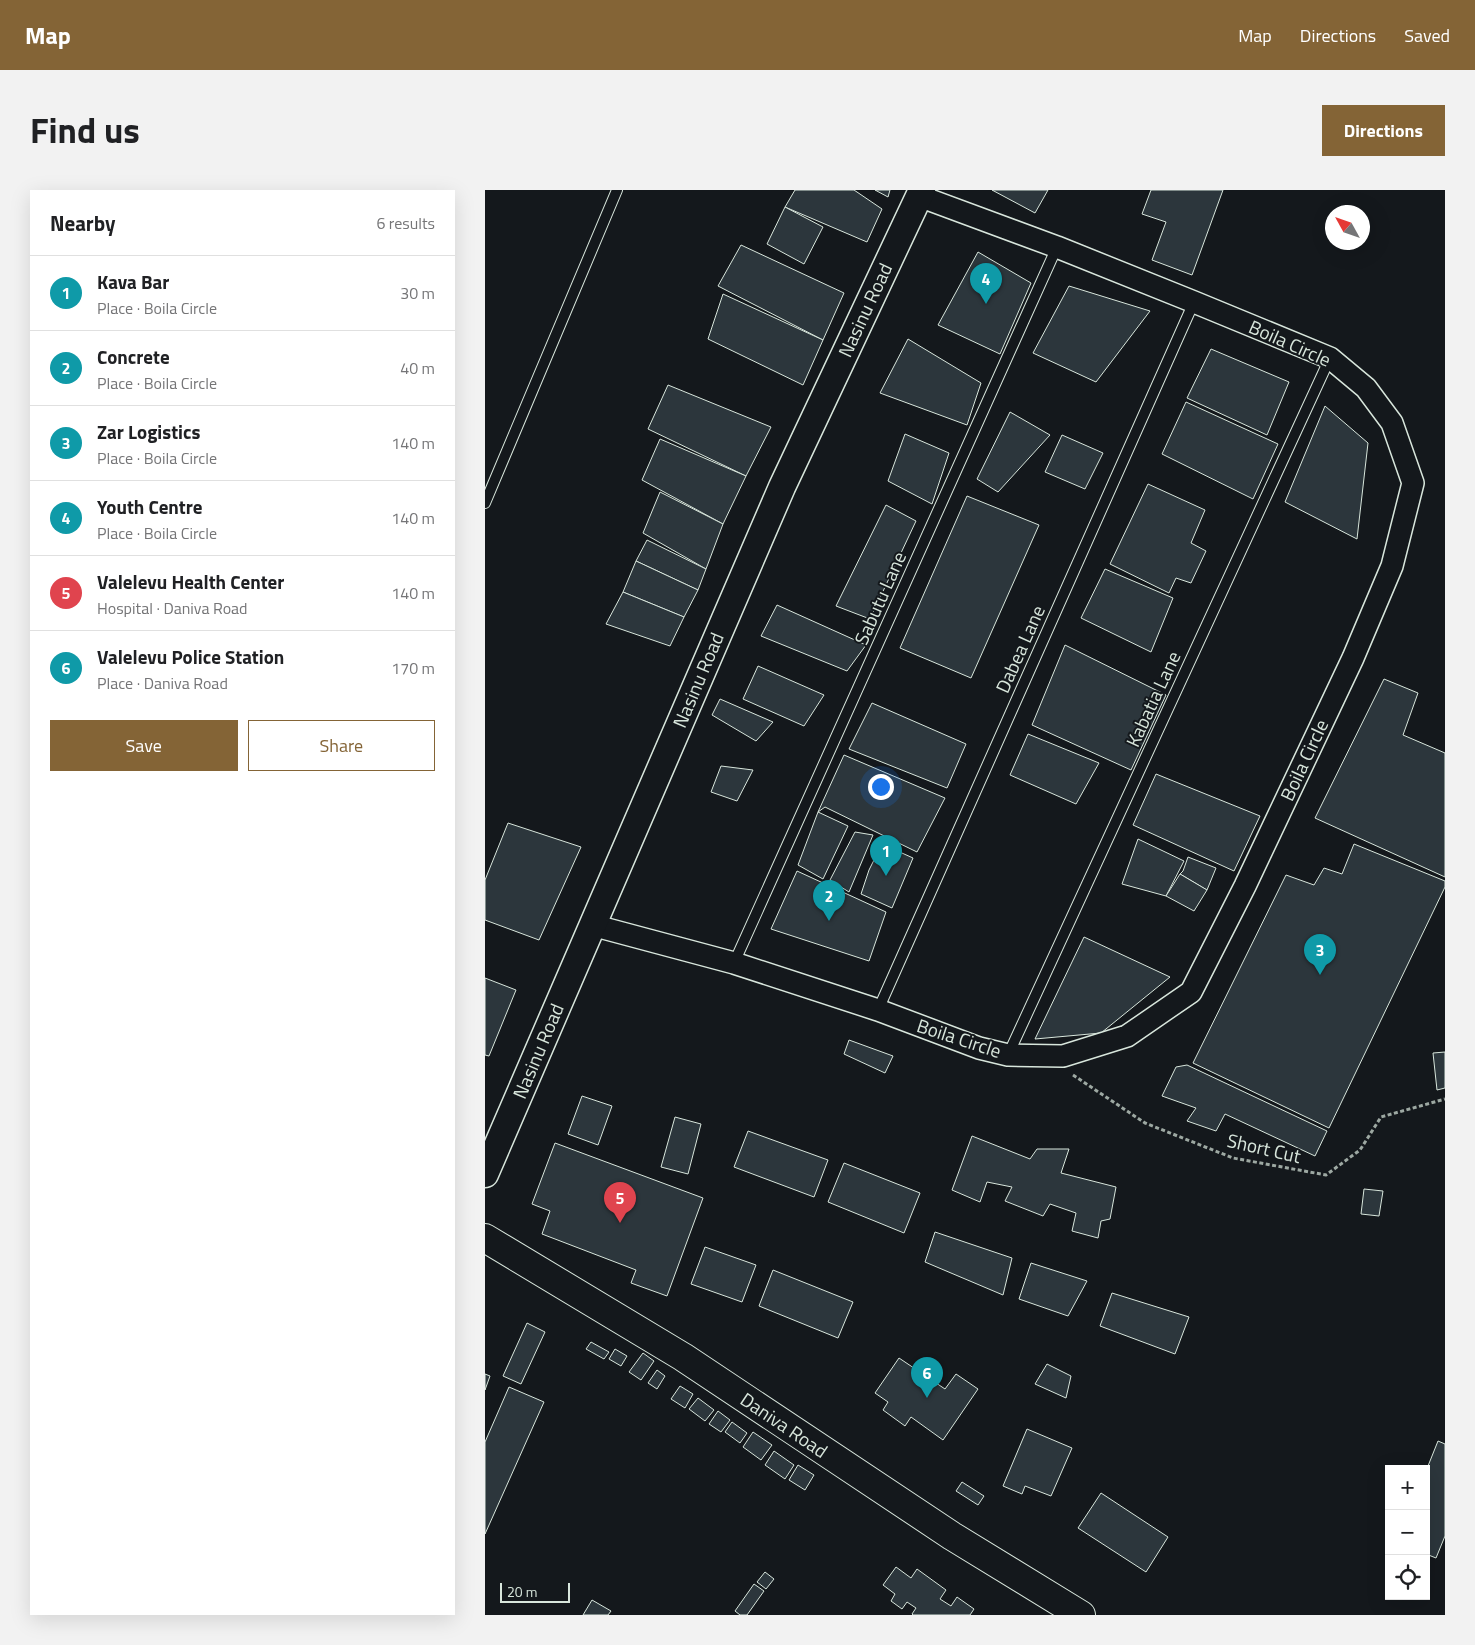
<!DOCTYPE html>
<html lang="en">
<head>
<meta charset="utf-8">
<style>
  body { margin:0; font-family:"Titillium Web",sans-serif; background:#f2f2f2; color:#202124 }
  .controls { position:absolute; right:15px; bottom:15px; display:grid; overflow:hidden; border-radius:0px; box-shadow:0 5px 20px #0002 }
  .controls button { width:45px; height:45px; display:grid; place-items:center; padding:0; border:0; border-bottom:1px solid #e0e0e0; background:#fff; color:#202124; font:25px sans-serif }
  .compass { position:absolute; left:840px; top:15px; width:45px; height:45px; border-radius:50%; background:#fff; box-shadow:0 5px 20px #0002; rotate:310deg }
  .scale { position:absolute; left:15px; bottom:12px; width:70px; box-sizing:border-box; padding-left:5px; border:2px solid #d8e6dc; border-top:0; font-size:14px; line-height:18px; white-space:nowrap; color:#d8e6dc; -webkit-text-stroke:4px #14181c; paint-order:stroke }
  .you { position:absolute; left:395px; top:596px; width:18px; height:18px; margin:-12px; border:4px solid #fff; border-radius:50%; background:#1a73e8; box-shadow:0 0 0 8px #1a73e833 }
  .badge { display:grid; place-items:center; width:32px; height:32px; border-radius:50%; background:#846436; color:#fff; font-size:16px; font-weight:700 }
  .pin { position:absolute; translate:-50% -41px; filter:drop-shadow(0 1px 2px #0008) }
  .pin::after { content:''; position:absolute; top:26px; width:18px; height:15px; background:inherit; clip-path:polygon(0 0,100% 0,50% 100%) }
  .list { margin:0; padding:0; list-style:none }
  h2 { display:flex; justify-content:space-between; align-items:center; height:65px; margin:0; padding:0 20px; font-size:21px }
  h2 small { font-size:16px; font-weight:400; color:#757577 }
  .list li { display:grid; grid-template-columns:32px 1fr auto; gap:15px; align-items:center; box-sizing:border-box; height:75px; padding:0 20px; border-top:1px solid #e0e0e0 }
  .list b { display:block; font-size:19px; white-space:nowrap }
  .list p { margin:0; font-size:16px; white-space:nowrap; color:#757577 }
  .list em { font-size:16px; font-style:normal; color:#757577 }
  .actions { display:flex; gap:10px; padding:15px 20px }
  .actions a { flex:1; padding:11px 0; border:1px solid #846436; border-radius:0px; text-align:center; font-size:18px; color:#846436 }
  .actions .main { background:#846436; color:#fff }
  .icon { flex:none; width:28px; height:28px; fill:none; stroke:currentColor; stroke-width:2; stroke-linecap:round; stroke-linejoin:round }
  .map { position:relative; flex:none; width:960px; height:1425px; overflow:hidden; border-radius:0px }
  header { display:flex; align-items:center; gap:30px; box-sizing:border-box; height:70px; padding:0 25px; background:#846436; color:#fff }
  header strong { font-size:24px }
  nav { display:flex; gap:28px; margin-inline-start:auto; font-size:18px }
  .intro { display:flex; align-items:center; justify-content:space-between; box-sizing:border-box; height:120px; padding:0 30px }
  h1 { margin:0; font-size:35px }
  .button { padding:12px 22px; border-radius:0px; background:#846436; color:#fff; font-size:18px; font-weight:700 }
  main { display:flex; gap:30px; padding:0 30px }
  aside { flex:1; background:#fff; border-radius:0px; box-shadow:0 5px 20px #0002 }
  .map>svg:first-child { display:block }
  .building { fill:#2c363c; stroke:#d8e6dc }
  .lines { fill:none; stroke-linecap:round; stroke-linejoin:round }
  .service-casing { stroke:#d8e6dc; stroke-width:12 }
  .minor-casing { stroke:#d8e6dc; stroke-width:24 }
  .tertiary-casing { stroke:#d8e6dc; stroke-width:29 }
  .secondary-casing { stroke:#d8e6dc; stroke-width:30 }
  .path { stroke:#9da8a2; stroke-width:3; stroke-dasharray:4 2.5; stroke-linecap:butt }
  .service { stroke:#14181c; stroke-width:10 }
  .minor { stroke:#14181c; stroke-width:21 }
  .tertiary { stroke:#14181c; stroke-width:26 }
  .secondary { stroke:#14181c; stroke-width:28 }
  .labels { text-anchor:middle; stroke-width:4; stroke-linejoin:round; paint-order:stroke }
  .street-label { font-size:19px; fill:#d8e6dc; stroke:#14181c }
</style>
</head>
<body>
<header>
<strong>Map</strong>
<nav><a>Map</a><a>Directions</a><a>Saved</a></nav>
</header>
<div class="intro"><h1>Find us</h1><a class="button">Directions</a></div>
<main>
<aside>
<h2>Nearby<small>6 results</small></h2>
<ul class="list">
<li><span class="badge" style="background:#0f9aa8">1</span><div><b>Kava Bar</b><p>Place · Boila Circle</p></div><em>30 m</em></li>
<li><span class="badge" style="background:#0f9aa8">2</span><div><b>Concrete</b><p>Place · Boila Circle</p></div><em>40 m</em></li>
<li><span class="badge" style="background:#0f9aa8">3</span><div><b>Zar Logistics</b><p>Place · Boila Circle</p></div><em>140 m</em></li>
<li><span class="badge" style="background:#0f9aa8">4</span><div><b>Youth Centre</b><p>Place · Boila Circle</p></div><em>140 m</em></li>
<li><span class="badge" style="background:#e0444e">5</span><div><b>Valelevu Health Center</b><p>Hospital · Daniva Road</p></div><em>140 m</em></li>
<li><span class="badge" style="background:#0f9aa8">6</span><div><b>Valelevu Police Station</b><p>Place · Daniva Road</p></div><em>170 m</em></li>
</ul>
<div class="actions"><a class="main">Save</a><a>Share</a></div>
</aside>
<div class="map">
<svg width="960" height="1425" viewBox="0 0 960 1425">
  <rect width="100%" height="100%" fill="#14181c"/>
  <g class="building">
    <path d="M310 0H369L397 19 382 52 300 17Z"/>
    <path d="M390 0H405L403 7Z"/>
    <path d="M507 0H563L550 23Z"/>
    <path d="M666 0H738L707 85 667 70 681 32 657 24Z"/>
    <path d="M300 17 338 37 319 74 282 54Z"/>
    <path d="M256 55 359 103 338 150 233 96Z"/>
    <path d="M493 62 546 93 515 164 453 135Z"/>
    <path d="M584 96 665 121 611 192 548 163Z"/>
    <path d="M238 104 338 150 318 195 223 149Z"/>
    <path d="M423 149 496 193 482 235 395 203Z"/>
    <path d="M726 159 804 192 782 245 702 208Z"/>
    <path d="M183 195 286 237 261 286 163 239Z"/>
    <path d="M701 212 793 254 768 309 677 264Z"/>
    <path d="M840 216 883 253 872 349 800 312Z"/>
    <path d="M525 222 565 245 513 302 492 289Z"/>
    <path d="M420 244 464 263 447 314 403 291Z"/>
    <path d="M577 245 618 263 600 299 560 282Z"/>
    <path d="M175 249 261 286 238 334 157 290Z"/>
    <path d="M663 294 720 320 706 353 721 361 706 393 691 388 684 403 625 374Z"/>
    <path d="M175 302 238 334 221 379 158 343Z"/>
    <path d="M482 306 554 335 486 488 415 458Z"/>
    <path d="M401 315 431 331 385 429 351 416Z"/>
    <path d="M162 350 221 379 213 400 151 371Z"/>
    <path d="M151 371 213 400 199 427 138 402Z"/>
    <path d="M620 379 688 408 666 462 596 428Z"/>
    <path d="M138 402 199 427 185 456 121 434Z"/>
    <path d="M292 415 381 455 362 481 276 446Z"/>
    <path d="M580 455 681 505 646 580 547 535Z"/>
    <path d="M273 476 339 505 319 536 258 509Z"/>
    <path d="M899 489 933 503 918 545 960 563V687L830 628Z"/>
    <path d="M235 509 288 532 271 551 227 525Z"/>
    <path d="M387 513 481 554 462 598 364 559Z"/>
    <path d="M543 544 614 573 591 614 525 585Z"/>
    <path d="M359 565 460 608 432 662 340 617 333 622Z"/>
    <path d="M236 576 268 580 252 611 226 602Z"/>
    <path d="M671 584 775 626 749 681 648 635Z"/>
    <path d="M333 622 363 636 338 689 313 675Z"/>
    <path d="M23 633 96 657 54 750 0 730V690Z"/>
    <path d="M370 642 388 645 364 702 345 690Z"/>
    <path d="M653 649 699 671 681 706 637 694Z"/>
    <path d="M397 654 428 668 407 718 376 704 384 680Z"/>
    <path d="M869 654 960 691V697L844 938 708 873 801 685 829 695 839 678 857 684Z"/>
    <path d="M703 667 731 678 722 700 695 684 698 681Z"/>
    <path d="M312 681 401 722 384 771 286 739Z"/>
    <path d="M695 684 722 700 709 721 681 706Z"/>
    <path d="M599 747 685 787 616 843 550 849Z"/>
    <path d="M0 788 31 800 4 866 0 865Z"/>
    <path d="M364 850 408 866 400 883 359 864Z"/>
    <path d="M960 862V898L952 900 948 863Z"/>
    <path d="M702 875 842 941 830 966 740 924 731 941 702 931 711 918 677 906 691 877Z"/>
    <path d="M97 906 127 916 113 955 83 944Z"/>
    <path d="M190 927 216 934 203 984 176 977Z"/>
    <path d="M263 941 343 970 329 1007 249 977Z"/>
    <path d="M487 946 545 969 552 959H584L576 983 631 997 625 1029 616 1031 613 1048 587 1041 591 1023 565 1014 558 1026 520 1011 527 997 502 992 495 1012 467 1000Z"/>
    <path d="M70 953 218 1008 182 1106 146 1093 151 1080 57 1044 65 1021 47 1014Z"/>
    <path d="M359 973 435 1003 419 1043 343 1012Z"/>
    <path d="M879 999 898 1001 894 1026 876 1024Z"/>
    <path d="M450 1042 527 1068 518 1105 440 1072Z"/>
    <path d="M220 1057 271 1075 257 1112 206 1094Z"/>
    <path d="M546 1073 602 1091 583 1126 534 1109Z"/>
    <path d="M288 1080 368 1112 353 1148 274 1116Z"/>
    <path d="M627 1103 704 1127 690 1164 615 1136Z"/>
    <path d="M42 1133 60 1142 36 1194 18 1186Z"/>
    <path d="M106 1152 124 1162 119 1169 101 1159Z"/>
    <path d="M130 1159 142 1166 136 1176 124 1169Z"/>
    <path d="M158 1163 169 1171 156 1190 144 1182Z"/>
    <path d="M414 1168 460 1199 471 1184 493 1199 458 1250 426 1227 420 1236 398 1220 403 1212 390 1203Z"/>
    <path d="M562 1174 586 1186 581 1208 550 1194Z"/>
    <path d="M172 1180 180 1186 172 1199 163 1193Z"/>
    <path d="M0 1184 5 1186 0 1200Z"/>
    <path d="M195 1196 208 1204 200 1218 186 1209Z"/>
    <path d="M24 1197 59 1212 0 1344V1252Z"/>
    <path d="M213 1208 229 1220 220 1231 204 1219Z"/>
    <path d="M233 1221 245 1230 236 1242 224 1234Z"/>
    <path d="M247 1232 262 1243 255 1253 240 1242Z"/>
    <path d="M542 1239 587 1258 566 1306 540 1296 537 1304 518 1296Z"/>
    <path d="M268 1242 287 1255 276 1270 258 1257Z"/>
    <path d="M953 1251 960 1254V1346L951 1368 941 1364V1281Z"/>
    <path d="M289 1261 309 1275 300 1289 280 1275Z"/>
    <path d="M313 1275 329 1285 320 1300 304 1290Z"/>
    <path d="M477 1292 499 1306 493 1315 471 1301Z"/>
    <path d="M616 1303 683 1347 661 1382 593 1338Z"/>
    <path d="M411 1377 426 1388 432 1379 461 1400 455 1409 466 1416 472 1407 489 1419 485 1425H428L427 1424 431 1418 422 1412 417 1419 406 1411 410 1404 398 1395Z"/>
    <path d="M280 1382 289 1389 281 1399 272 1392Z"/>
    <path d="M269 1394 279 1401 262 1425H255L250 1421Z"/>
    <path d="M107 1410 126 1421 123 1425H98Z"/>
  </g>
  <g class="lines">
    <defs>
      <g id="service">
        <path d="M0 313 132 0"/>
        <path d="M249 773 572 57"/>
        <path d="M393 820 709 112"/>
        <path d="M523 865 845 168"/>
      </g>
      <path id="minor" d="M107 735 249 773 393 820 494 858 523 865 578 866 642 846 706 802 760 696 868 468 907 376 928 293 907 233 881 198 845 168 709 112 572 57 434 6"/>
      <path id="tertiary" d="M0 984 297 297 437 0"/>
      <path id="secondary" d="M0 1048 198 1167 467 1346 596 1425"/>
    </defs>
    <use href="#service" class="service-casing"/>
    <use href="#minor" class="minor-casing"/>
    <use href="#tertiary" class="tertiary-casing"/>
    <use href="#secondary" class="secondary-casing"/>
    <path class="path" d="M588 885 660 933 748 968 841 985 875 960 896 927 960 909"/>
    <use href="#service" class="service"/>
    <use href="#minor" class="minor"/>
    <use href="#tertiary" class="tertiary"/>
    <use href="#secondary" class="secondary"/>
  </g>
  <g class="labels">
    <g class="street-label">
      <text transform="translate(380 120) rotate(-65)" y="7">Nasinu Road</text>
      <text transform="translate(805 153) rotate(24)" y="7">Boila Circle</text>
      <text transform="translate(395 408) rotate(-66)" y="7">Sabutu Lane</text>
      <text transform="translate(535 459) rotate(-66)" y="7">Dabea Lane</text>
      <text transform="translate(213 490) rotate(-67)" y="7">Nasinu Road</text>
      <text transform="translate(668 509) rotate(-65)" y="7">Kabatia Lane</text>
      <text transform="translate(819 570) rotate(-65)" y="7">Boila Circle</text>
      <text transform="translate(474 848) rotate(18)" y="7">Boila Circle</text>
      <text transform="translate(53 861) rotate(-67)" y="7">Nasinu Road</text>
      <text transform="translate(779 958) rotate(13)" y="7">Short Cut</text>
      <text transform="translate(299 1235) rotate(34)" y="7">Daniva Road</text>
    </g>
  </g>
</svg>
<div class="controls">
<button>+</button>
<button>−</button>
<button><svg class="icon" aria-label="locate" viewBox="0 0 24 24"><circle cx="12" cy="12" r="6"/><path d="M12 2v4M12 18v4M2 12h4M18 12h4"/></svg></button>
</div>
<svg class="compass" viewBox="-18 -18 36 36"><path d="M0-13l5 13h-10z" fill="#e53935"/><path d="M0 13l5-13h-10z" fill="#757577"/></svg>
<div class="scale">20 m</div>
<div class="you"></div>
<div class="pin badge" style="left:401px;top:686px;background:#0f9aa8">1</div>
<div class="pin badge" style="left:344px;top:731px;background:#0f9aa8">2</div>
<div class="pin badge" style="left:835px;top:785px;background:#0f9aa8">3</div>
<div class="pin badge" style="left:501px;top:114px;background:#0f9aa8">4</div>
<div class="pin badge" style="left:135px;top:1033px;background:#e0444e">5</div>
<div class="pin badge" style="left:442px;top:1208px;background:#0f9aa8">6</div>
</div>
</main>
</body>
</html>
